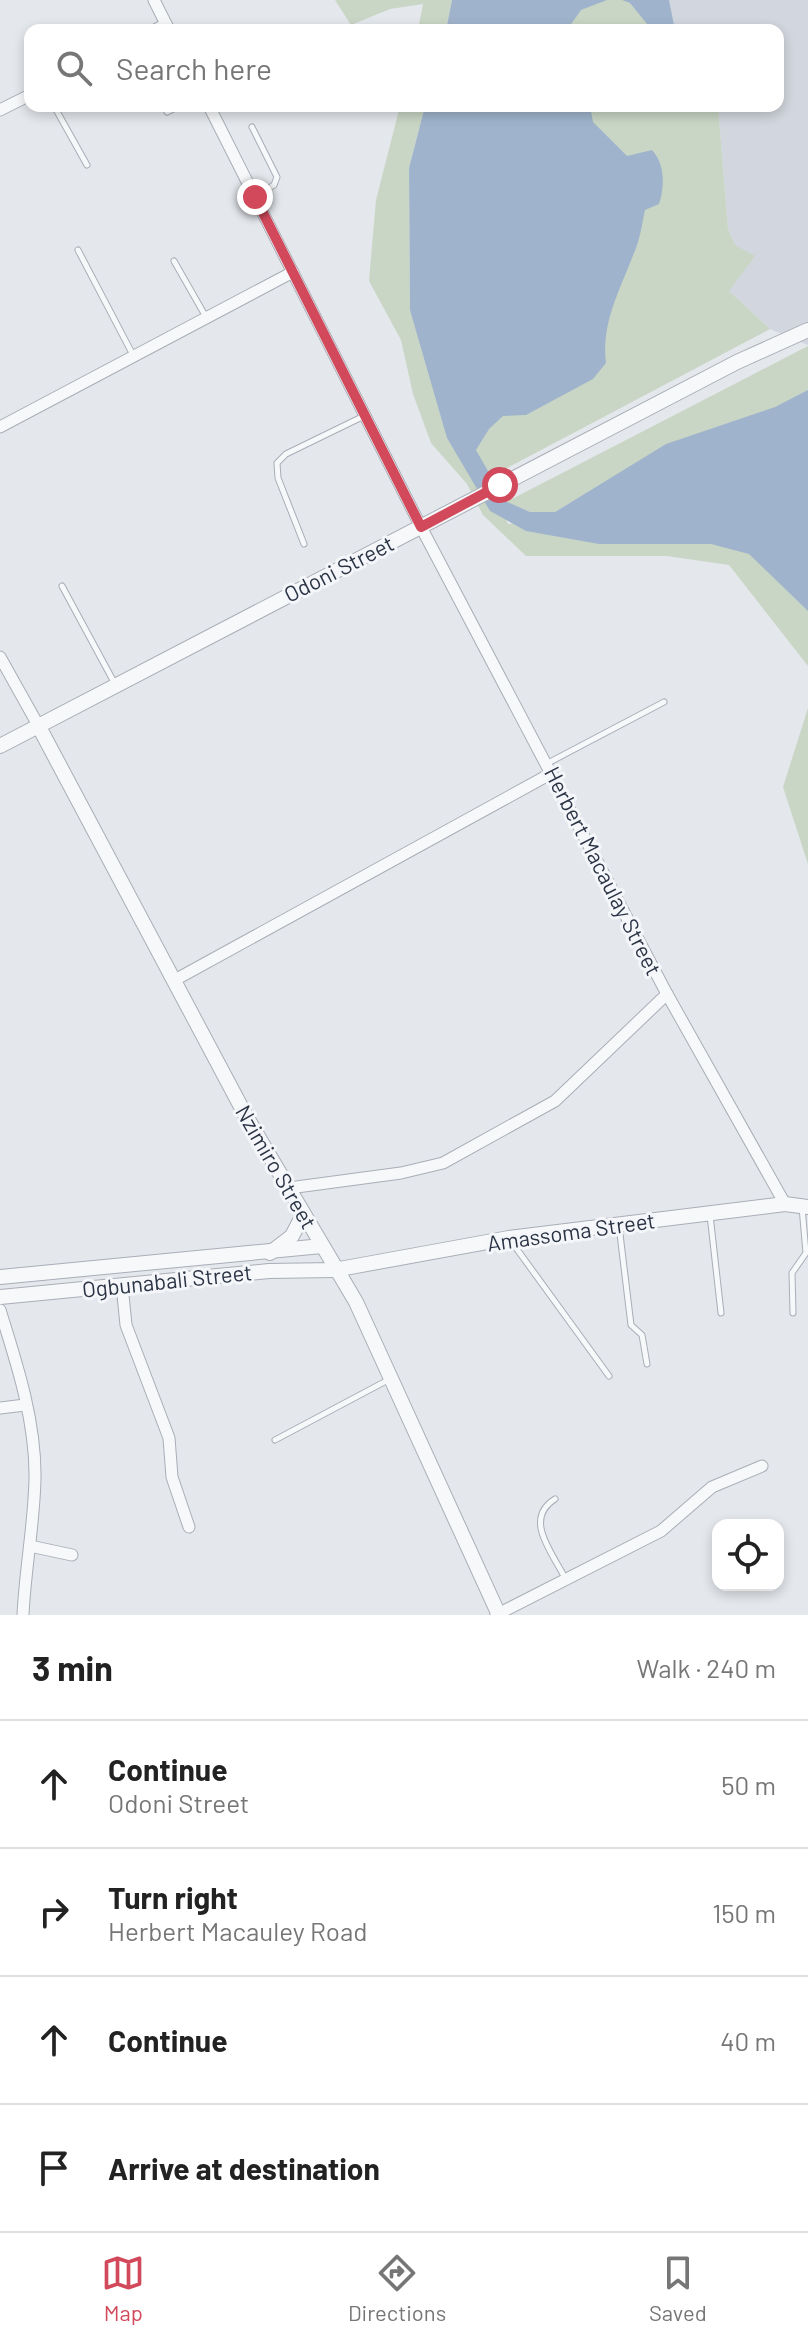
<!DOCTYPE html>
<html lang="en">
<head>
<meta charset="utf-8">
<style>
  body { margin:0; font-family:Barlow,sans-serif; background:#f6f6f6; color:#222 }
  .controls { position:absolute; right:24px; bottom:24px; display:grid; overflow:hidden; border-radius:16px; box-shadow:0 4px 12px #0003 }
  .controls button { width:72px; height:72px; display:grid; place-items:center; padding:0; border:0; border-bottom:2px solid #e0e0e0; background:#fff; color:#222; font:40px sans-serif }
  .stop { position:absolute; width:24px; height:24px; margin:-18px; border:6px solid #d1495b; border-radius:50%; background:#fff }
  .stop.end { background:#d1495b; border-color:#fff; box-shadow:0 2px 8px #0008 }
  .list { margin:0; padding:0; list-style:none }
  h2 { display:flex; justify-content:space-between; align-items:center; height:104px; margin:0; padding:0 32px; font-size:34px }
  h2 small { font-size:26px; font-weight:400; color:#767676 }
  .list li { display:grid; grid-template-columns:52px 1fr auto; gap:24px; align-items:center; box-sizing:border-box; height:128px; padding:0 32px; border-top:2px solid #e0e0e0 }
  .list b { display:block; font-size:30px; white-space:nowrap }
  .list p { margin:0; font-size:26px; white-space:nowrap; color:#767676 }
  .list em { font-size:26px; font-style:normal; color:#767676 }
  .icon { flex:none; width:44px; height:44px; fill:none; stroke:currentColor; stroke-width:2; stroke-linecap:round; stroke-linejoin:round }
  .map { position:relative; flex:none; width:808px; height:1615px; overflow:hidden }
  .search { position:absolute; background:#fff; box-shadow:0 4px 12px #0003; left:24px; right:24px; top:24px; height:88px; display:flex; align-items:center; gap:20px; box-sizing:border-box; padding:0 28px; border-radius:16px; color:#767676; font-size:30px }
  .sheet { height:616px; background:#fff }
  nav { display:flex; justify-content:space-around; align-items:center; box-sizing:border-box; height:112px; border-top:2px solid #e0e0e0; background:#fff; font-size:22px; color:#767676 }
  nav a { display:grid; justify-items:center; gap:4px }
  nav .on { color:#d1495b }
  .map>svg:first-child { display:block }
  .built { fill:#d2d6de }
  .green { fill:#c9d6c5 }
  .water { fill:#9fb4cc }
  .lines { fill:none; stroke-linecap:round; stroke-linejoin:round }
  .service-casing { stroke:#a9aeb7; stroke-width:7 }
  .minor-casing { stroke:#a9aeb7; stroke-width:13 }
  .tertiary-casing { stroke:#a9aeb7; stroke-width:16 }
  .service { stroke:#f7f8fa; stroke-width:5 }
  .minor { stroke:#f7f8fa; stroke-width:11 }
  .tertiary { stroke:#f7f8fa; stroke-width:14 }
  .route { stroke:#d1495b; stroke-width:10 }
  .labels { text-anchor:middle; stroke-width:6; stroke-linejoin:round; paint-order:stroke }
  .street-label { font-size:22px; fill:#2b3445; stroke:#f4f6f9 }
</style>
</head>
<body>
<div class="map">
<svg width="808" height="1615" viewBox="0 0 808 1615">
  <rect width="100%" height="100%" fill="#e4e7ec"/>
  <path class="built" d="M669 0H808V345L770 329 729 291 735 245 728 229 718 106H778V30H675Z"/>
  <g class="green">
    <path d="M335 0H452L446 30H418L423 4 390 9 351 25Z"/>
    <path d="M486 0H669L675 30H479Z"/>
    <path d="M400 106H425L409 168 410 310 508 524 808 508V666L729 565 667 556H526L483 515 467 484 431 443 413 394 401 340 369 281 376 200Z"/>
    <path d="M465 106H718L728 229 735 245 755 256 729 291 770 329 490 477 476 451Z"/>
    <path d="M808 346V476L621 472 555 512H530L506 502Z"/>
    <path d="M808 708V864L783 787Z"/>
  </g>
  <g class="water">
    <path d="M452 0H607L581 10 567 30H446Z"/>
    <path d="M622 0H669L675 30H652L630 3Z"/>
    <path d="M425 106H590L593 122 627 156 652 150C665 164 665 186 659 204L645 210C642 224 640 240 634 253 620 290 601 323 606 363L593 379 526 415 503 416 489 429 476 450 505 501 530 512H555L666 444 775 407 808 390V611L749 554 711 544H599L526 531 490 511 447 438 410 310 409 168Z"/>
  </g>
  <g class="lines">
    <defs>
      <g id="service">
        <path d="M54 106 87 165"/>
        <path d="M167 112 179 106"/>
        <path d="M252 127 277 177 274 185 256 196"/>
        <path d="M78 250 133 355"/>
        <path d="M174 261 206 317"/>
        <path d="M304 544 278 478 277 463 286 454 364 416"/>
        <path d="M62 586 115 684"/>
        <path d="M548 763 664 702"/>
        <path d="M710 1215 721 1313"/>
        <path d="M619 1226 631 1325 642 1335 647 1364"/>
        <path d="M511 1241 609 1376"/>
        <path d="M793 1313 792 1273 806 1253 802 1207"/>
        <path d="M275 1440 388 1380"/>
        <path d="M555 1499C523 1519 552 1552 565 1578"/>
      </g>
      <g id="minor">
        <path d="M154 0 169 30"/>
        <path d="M155 30 166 24"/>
        <path d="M209 106 421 527 667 994 785 1204"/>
        <path d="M0 110 30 95"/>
        <path d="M0 427 293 272"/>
        <path d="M0 657 38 725"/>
        <path d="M173 981 552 773"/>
        <path d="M289 1188 401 1173 443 1163 555 1101 667 994"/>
        <path d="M122 1285 126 1325 169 1438 172 1477 189 1527"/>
        <path d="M0 1310C17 1364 36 1422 35 1479 34 1525 25 1570 23 1615"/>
        <path d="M0 1408 25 1405"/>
        <path d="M30 1546 72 1555"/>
        <path d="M496 1615 661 1531 712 1487 762 1466"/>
      </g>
      <g id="tertiary">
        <path d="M38 725 247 1118 356 1302 499 1615"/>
        <path d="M0 746 737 362 808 330"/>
        <path d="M270 1253 292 1236 303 1215"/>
        <path d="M0 1277 322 1246"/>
        <path d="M0 1297 269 1271 334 1270 509 1238 785 1204 808 1207"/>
      </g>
    </defs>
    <use href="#service" class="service-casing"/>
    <use href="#minor" class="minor-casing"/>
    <use href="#tertiary" class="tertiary-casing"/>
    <use href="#service" class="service"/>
    <use href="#minor" class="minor"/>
    <use href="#tertiary" class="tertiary"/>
  </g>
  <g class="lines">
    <path class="route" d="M255 197 421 527 500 485"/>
  </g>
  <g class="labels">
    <g class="street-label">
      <text transform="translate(339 569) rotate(-27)" y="8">Odoni Street</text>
      <text transform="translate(603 871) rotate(63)" y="8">Herbert Macaulay Street</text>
      <text transform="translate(276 1167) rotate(60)" y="8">Nzimiro Street</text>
      <text transform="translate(571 1232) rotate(-8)" y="8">Amassoma Street</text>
      <text transform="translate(167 1281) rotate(-6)" y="8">Ogbunabali Street</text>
    </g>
  </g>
</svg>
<div class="controls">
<button><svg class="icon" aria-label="locate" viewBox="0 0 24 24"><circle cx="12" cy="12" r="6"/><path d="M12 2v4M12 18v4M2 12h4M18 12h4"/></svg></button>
</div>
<div class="stop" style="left:500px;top:485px"></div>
<div class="stop end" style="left:255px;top:197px"></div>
<div class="search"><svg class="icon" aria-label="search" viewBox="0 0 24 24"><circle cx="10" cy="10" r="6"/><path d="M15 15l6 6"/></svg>Search here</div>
</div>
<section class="sheet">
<h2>3 min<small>Walk · 240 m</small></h2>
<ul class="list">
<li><svg class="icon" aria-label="ahead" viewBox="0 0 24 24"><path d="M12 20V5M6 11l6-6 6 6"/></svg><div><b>Continue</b><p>Odoni Street</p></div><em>50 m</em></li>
<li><svg class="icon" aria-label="right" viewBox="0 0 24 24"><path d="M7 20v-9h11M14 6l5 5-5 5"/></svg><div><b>Turn right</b><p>Herbert Macauley Road</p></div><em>150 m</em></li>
<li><svg class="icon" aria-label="ahead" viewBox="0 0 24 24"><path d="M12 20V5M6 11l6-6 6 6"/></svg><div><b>Continue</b></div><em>40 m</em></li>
<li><svg class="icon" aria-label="arrive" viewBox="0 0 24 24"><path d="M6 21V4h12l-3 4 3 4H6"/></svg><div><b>Arrive at destination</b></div></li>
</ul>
</section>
<nav>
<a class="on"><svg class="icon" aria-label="map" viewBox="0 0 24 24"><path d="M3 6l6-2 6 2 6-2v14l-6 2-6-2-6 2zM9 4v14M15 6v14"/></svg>Map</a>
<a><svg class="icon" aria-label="directions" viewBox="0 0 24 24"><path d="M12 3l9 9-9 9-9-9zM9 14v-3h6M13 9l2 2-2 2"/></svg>Directions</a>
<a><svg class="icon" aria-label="saved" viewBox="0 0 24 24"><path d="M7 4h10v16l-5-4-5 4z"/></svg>Saved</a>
</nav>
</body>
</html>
